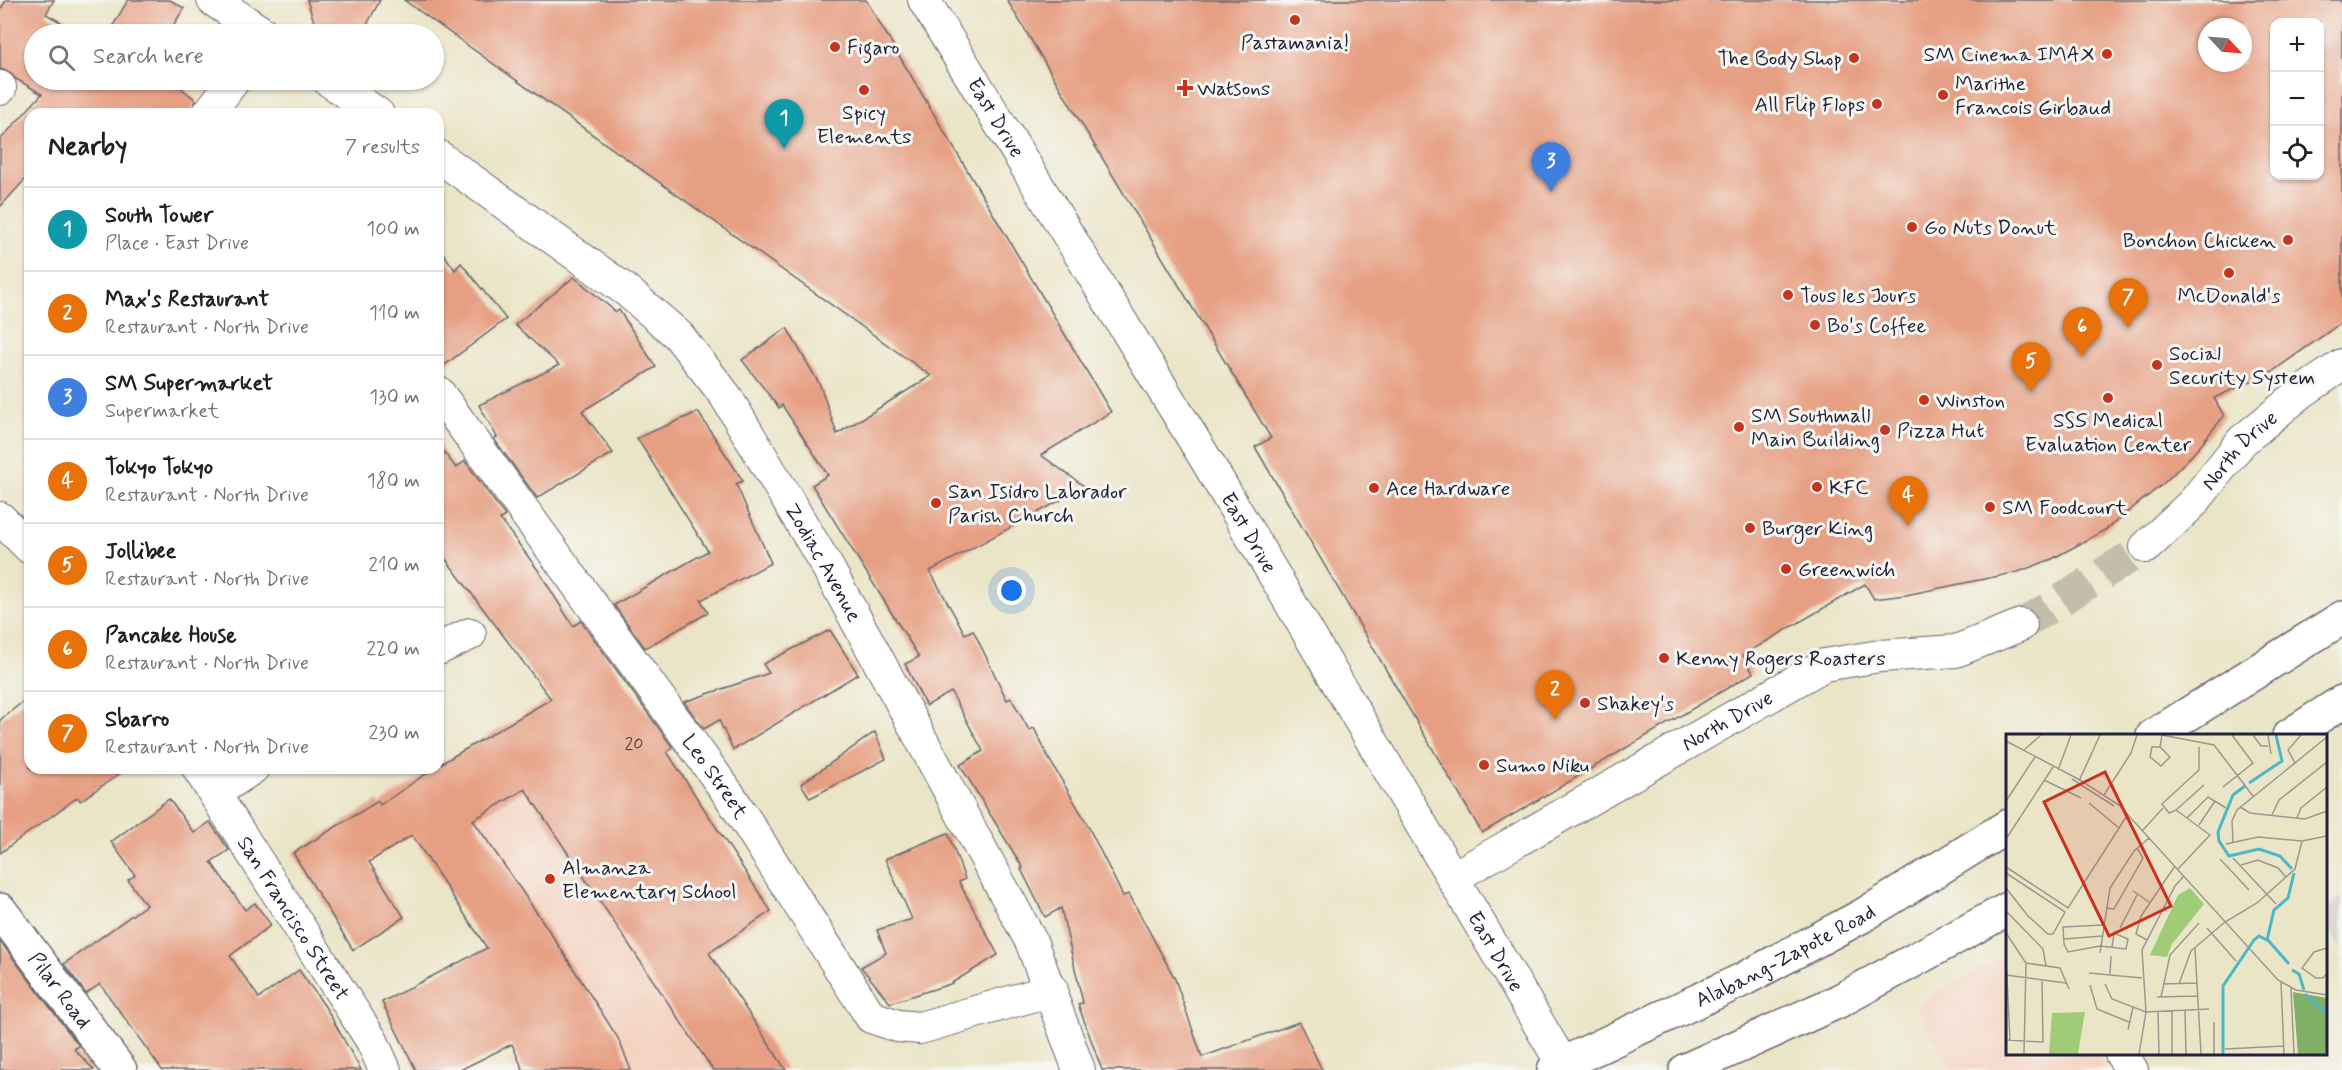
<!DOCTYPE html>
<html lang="en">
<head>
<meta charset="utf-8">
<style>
  body { margin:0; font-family:Mynerve,sans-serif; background:#f2f2f2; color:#202124 }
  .controls { position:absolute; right:18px; top:18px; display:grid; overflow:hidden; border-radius:12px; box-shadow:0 2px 4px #0004 }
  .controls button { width:54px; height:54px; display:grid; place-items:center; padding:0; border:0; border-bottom:2px solid #e0e0e0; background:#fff; color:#202124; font:30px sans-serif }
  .compass { position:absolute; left:2198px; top:18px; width:54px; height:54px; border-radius:50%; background:#fff; box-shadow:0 2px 4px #0004; rotate:116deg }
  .you { position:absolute; left:1012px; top:591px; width:21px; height:21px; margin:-15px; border:4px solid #fff; border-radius:50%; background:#1a73e8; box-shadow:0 0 0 9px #1a73e833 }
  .badge { display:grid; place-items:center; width:39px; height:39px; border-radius:50%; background:#111827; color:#fff; font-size:20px; font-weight:700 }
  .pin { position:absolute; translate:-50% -50px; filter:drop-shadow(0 2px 3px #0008) }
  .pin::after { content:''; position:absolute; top:32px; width:21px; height:18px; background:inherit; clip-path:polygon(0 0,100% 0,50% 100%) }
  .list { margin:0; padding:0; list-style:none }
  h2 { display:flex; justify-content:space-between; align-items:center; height:78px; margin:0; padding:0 24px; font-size:26px }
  h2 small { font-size:20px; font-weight:400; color:#757577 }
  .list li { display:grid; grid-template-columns:39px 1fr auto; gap:18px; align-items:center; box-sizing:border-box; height:84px; padding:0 24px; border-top:2px solid #e0e0e0 }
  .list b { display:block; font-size:22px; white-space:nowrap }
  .list p { margin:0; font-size:20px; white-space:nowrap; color:#757577 }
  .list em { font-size:20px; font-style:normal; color:#757577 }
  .icon { flex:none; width:33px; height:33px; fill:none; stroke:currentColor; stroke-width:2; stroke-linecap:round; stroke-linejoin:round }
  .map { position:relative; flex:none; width:2342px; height:1070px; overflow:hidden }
  .search { position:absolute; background:#fff; box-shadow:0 2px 4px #0004; left:24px; top:24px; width:420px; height:66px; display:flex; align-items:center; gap:15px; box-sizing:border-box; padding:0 21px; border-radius:33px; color:#757577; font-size:22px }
  .panel { position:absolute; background:#fff; box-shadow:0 2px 4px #0004; left:24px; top:108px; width:420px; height:666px; border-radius:18px }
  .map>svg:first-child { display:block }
  .built { fill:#f5d3c1 }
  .industrial { fill:#d1c0bc }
  .building { fill:#e69f82; fill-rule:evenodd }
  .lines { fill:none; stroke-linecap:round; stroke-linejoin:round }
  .street-tunnel { stroke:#c3beab; stroke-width:32; stroke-dasharray:32 16; stroke-linecap:butt }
  .street-casing { stroke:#68666c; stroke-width:34 }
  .secondary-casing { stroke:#68666c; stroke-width:36 }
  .highway-casing { stroke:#68666c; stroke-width:36 }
  .street { stroke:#fff; stroke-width:32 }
  .secondary { stroke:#fff; stroke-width:33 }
  .highway { stroke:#fff; stroke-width:33 }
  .poi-dot { fill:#c8321e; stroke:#f6f6f2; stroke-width:2 }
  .labels { text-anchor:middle; stroke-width:6; stroke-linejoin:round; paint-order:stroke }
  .number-label { font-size:18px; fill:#53414d }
  .poi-label { font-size:21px; fill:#22223b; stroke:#f6f6f2; text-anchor:start }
  .street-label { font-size:21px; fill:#22223b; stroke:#f6f6f2 }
  .inset-river { fill:none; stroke:#4cb7c9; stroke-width:3 }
  .inset-road { fill:none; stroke:#9b978f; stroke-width:1.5 }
  .view { fill:#c8321e; fill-opacity:0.15; stroke:#c8321e; stroke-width:3 }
  .inset-edge { fill:none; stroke:#22223b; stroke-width:3 }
</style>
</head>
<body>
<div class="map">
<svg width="2342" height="1070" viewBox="0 0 2342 1070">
  <rect width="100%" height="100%" fill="#f6f6f2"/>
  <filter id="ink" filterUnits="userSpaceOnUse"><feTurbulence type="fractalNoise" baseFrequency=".0167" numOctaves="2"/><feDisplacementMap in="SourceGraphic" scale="12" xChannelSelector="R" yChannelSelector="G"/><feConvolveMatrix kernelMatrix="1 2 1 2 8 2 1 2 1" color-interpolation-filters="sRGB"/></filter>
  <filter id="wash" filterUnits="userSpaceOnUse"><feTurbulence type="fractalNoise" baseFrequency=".008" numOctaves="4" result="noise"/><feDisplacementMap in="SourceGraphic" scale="24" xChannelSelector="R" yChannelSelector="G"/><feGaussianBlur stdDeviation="1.35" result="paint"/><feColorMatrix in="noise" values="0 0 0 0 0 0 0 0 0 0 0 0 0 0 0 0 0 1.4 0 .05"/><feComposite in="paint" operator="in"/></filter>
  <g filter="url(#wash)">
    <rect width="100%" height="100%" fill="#ebe5c7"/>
    <g class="built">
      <path d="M543 702 789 1070H514L510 1060 539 1050 493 961 386 796 433 768H438V765Z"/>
      <path d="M2007 953 2008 1054H2096L2105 1070H1952L1915 1006Z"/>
    </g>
    <path class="industrial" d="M2342 896V950L2326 925V908Z"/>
    <g id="blocks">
      <g class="building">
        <path d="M6 0H54L46 14 82 34H34V80H171L196 100 190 114H30V174L0 207V140L42 94 16 79 9 72 0 69V10Z"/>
        <path d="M128 0H170L184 8 168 34H108Z"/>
        <path d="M307 0H380L362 34H329L316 28Z"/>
        <path d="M404 0H866L1111 412 1041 455 1085 487 930 571 965 634 973 630 1007 700 1011 698 1029 730 1034 728 1049 759 1084 818 1123 896 1129 894 1175 979 1202 1057 1299 1022 1322 1070H1102L1078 1004 1083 1003 1061 908 1045 917 1021 869 1023 868 960 765 983 751 951 692 926 706 905 664 919 657 812 485 828 475 782 405 779 408 742 360 787 328 820 385 837 434 931 376Z"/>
        <path d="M1007 0H2342V322L2273 371 2214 398 2224 416 2192 455 2164 483 2105 530 2052 559 2018 572 1906 595 1874 599 1865 584 1743 655 1753 673 1482 833 1255 447 1271 438ZM2274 22H2319V176H2274ZM2207 27H2243V63H2207Z"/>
        <path d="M438 246 455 270 461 263 506 319 438 370Z"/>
        <path d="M574 277 616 312 619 310 656 367 582 411 613 453 537 498 494 439 497 437 479 405 559 365 515 325Z"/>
        <path d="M698 412 743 481 736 484 771 563 701 600 708 613 645 648 614 605 708 551 637 438Z"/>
        <path d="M438 444 456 468 465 461 505 516 500 519 538 570 573 626 581 621 673 748 667 752 771 911 709 953 786 1070H713L525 789 473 820 548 929 618 1038 631 1070H523L512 1044 460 1070H416L382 1002 487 948 412 835 369 862 404 917 353 950 293 853 378 801 380 805 442 763 551 699 438 549Z"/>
        <path d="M830 630 858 674 733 750 719 720 704 729 684 702 769 673 763 664Z"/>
        <path d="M30 696V768H128L80 801 78 797 0 853V720Z"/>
        <path d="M875 732 886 759 810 798 801 784Z"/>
        <path d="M169 799 194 833 210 822 229 850 211 862 245 910 255 903 271 925 230 956 259 998 299 970 326 1008 361 1070H162L100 984 86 994 64 964 146 905 128 880 135 875 111 842Z"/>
        <path d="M948 833 965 879 959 882 998 955 950 984 890 1003 861 967 886 953 877 930 912 919 885 859Z"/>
        <path d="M0 941 79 1046 74 1049 94 1070H0Z"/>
      </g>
    </g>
  </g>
  <g filter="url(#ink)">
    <use href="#blocks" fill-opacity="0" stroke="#68666c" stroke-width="1.5"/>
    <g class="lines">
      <path class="street-tunnel" d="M2021 625 2146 547"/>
      <defs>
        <g id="street">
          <path d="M213 0 264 34"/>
          <path id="s1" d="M924 0 1208 463 1566 1070"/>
          <path d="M328 80 378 114"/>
          <path d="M0 87V89"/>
          <path d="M208 114 234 80"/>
          <path id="s2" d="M438 156 627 291 678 335 725 395 828 568 1031 941 1079 1070"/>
          <path id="s3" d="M438 392 730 796 871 1017 898 1026 920 1028 1052 990"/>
          <path d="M0 518 30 548"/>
          <path id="s4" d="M2146 547 2193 503 2242 441 2302 392 2342 365"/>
          <path d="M438 649 470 634"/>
          <path id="s5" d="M198 768 372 1041 385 1070"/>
          <path d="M215 793 253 768"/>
          <path id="s6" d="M1454 877 1824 665 1880 656 1956 651 2021 625"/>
          <path d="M2121 1054 2132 1070"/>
        </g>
        <g id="secondary">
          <path id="s7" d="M0 910 120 1070"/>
        </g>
        <g id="highway">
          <path d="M2153 736 2342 618"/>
          <path d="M2289 736 2342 702"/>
          <path id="s8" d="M1554 1070 1562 1064 1742 980 1862 916 2008 826"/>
          <path d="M1686 1070 1839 1001 2008 909"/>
        </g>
      </defs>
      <use href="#street" class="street-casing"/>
      <use href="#secondary" class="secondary-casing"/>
      <use href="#highway" class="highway-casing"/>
      <use href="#street" class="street"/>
      <use href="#secondary" class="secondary"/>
      <use href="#highway" class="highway"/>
    </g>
  </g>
  <g class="poi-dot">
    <circle cx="1295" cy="20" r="6"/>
    <circle cx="835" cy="47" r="6"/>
    <circle cx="2107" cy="54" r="6"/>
    <circle cx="1854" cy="58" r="6"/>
    <path d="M1182 79h6v6h6v6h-6v6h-6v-6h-6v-6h6z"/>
    <circle cx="864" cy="90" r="6"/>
    <circle cx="1943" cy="95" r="6"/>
    <circle cx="1877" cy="104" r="6"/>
    <circle cx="1912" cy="227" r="6"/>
    <circle cx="2288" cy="240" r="6"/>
    <circle cx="2229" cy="273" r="6"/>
    <circle cx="1788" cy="295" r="6"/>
    <circle cx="1815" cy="325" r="6"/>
    <circle cx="2157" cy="365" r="6"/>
    <circle cx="2108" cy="398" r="6"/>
    <circle cx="1924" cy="400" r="6"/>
    <circle cx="1739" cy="427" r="6"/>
    <circle cx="1885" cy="430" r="6"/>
    <circle cx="1817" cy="487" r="6"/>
    <circle cx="1374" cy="488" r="6"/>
    <circle cx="936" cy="503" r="6"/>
    <circle cx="1990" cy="507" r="6"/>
    <circle cx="1750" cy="528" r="6"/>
    <circle cx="1786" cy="569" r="6"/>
    <circle cx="1664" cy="658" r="6"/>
    <circle cx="1585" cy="703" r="6"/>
    <circle cx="1484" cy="765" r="6"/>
    <circle cx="550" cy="879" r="6"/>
  </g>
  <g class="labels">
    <g class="number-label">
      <text x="634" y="749">20</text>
    </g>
    <g class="poi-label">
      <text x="1295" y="49" text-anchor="middle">Pastamania!</text>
      <text x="847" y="54">Figaro</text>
      <text x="2095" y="61" text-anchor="end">SM Cinema IMAX</text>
      <text x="1842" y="65" text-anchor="end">The Body Shop</text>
      <text x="1955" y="90">Marithe<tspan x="1955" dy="24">Francois Girbaud</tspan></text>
      <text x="1197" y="95">Watsons</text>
      <text x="1865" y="111" text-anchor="end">All Flip Flops</text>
      <text x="864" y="119" text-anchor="middle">Spicy<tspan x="864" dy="24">Elements</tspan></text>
      <text x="1924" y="234">Go Nuts Donut</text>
      <text x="2276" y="247" text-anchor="end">Bonchon Chicken</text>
      <text x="1800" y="302">Tous les Jours</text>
      <text x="2229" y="302" text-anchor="middle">McDonald's</text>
      <text x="1827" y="332">Bo's Coffee</text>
      <text x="2169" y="360">Social<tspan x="2169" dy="24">Security System</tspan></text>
      <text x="1936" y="407">Winston</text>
      <text x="1751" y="422">SM Southmall<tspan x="1751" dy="24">Main Building</tspan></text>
      <text x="2108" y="427" text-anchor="middle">SSS Medical<tspan x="2108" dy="24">Evaluation Center</tspan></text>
      <text x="1897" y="437">Pizza Hut</text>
      <text x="1829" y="494">KFC</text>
      <text x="1386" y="495">Ace Hardware</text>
      <text x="948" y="498">San Isidro Labrador<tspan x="948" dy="24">Parish Church</tspan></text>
      <text x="2002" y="514">SM Foodcourt</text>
      <text x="1762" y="535">Burger King</text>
      <text x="1798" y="576">Greenwich</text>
      <text x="1676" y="665">Kenny Rogers Roasters</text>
      <text x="1597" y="710">Shakey's</text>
      <text x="1496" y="772">Sumo Niku</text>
      <text x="562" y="874">Almanza<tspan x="562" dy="24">Elementary School</tspan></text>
    </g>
    <g class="street-label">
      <text dy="7" stroke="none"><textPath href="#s1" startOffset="138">East Drive</textPath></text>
      <text dy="7" stroke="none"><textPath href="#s4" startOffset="135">North Drive</textPath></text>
      <text dy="7" stroke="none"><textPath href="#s1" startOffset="624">East Drive</textPath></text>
      <text dy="7" stroke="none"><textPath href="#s2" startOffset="570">Zodiac Avenue</textPath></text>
      <text dy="7" stroke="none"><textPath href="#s6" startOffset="315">North Drive</textPath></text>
      <text dy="7" stroke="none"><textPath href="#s3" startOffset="474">Leo Street</textPath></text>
      <text dy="7" stroke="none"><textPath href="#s5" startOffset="178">San Francisco Street</textPath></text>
      <text dy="7" stroke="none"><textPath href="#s1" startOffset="1110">East Drive</textPath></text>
      <text dy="7" stroke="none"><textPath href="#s8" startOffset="258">Alabang-Zapote Road</textPath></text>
      <text dy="7" stroke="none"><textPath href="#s7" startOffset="100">Pilar Road</textPath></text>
    </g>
  </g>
  <g transform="translate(2006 734)">
    <rect width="321" height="321" fill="#ebe5c7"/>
    <path d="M184 154 198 170 166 210 161 223 144 221 172 161ZM79 278 72 320H43L46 279Z" fill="#a0cb77"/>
    <path d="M287 258 321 264V320H292Z" fill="#80af68"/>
    <path class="inset-river" d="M243 49 276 27 270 1M239 52 227 61 212 98 213 107 223 122 253 115 274 122 286 135M261 205 283 230M286 236 293 240 298 256M299 260 321 280M217 320V252L248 206 253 202 261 206 268 176 282 164 288 139"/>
    <path class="inset-road" d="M156 1 208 11 247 62M247 1 255 12H262M262 1 265 20M0 7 74 46 113 71 272 246 290 256 321 261M154 13H146L144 23 155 32 164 23 154 13 156 1M18 16 35 1M289 29 282 16 295 1M52 36 65 1M66 45 108 72M38 46 75 64M73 47 94 1M217 53 247 29 226 1M98 61 125 19 131 1M0 67 29 23M83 69 113 94M234 73 244 79 299 85 321 77M170 76 198 51M266 81 273 66 321 28M181 84 202 63 220 74M291 84 295 74 321 53M193 91 209 67M137 96 157 74M0 105 47 33M227 108 226 87 231 76 321 3M220 110 252 103 296 107 321 102M227 124 270 170M214 125 243 156M235 131 252 126 272 134 280 143M0 133 62 174 122 80M172 135 204 101 170 76 163 79 156 70 193 36V13M0 139 59 178 47 200H42L22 182 0 154M127 157 143 168M100 174 108 175 137 124 131 114M0 177 37 215 40 232M97 191 57 193 58 210 62 218 94 212 120 215 122 205 108 199 106 213M114 194 131 161M201 194 230 227M0 199 20 229 18 320M58 205 96 202M141 206 130 200 135 182 169 132M189 214 195 320M321 214 308 218 296 234 310 244H317L321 239M94 219 104 154 128 117 143 104M0 224 4 306M20 229 54 234 63 255M83 239 136 244M0 241 60 249M104 241 105 222M275 248 278 320M99 250 106 265 140 278 203 275M157 250 191 249M173 250 185 217 219 188 251 169 289 135 296 107M84 251 91 275 123 288M285 254 288 320M151 263 192 262M155 263 164 221 193 189M166 277V320M179 277 180 320M152 278 153 320M208 288V320M122 296 127 273M0 306 37 308 36 247M219 315 278 312M133 320 140 278 136 216 169 152 178 142"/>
    <path class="view" d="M99 38 165 172 103 202 38 68Z"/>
    <rect width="321" height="321" class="inset-edge"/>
  </g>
</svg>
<div class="controls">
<button>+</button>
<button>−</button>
<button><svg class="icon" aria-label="locate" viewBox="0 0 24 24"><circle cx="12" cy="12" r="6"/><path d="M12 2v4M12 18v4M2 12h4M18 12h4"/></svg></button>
</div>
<svg class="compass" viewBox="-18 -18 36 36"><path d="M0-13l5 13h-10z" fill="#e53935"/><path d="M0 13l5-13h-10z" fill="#757577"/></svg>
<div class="you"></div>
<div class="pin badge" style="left:784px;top:149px;background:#0f9aa8">1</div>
<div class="pin badge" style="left:1555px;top:720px;background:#e8710a">2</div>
<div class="pin badge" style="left:1551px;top:192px;background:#3f7fe0">3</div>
<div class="pin badge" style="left:1908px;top:526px;background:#e8710a">4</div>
<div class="pin badge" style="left:2031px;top:392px;background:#e8710a">5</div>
<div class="pin badge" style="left:2082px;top:357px;background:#e8710a">6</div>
<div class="pin badge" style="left:2128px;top:328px;background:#e8710a">7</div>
<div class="search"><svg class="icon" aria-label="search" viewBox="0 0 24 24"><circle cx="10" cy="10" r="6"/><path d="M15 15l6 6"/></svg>Search here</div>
<section class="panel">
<h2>Nearby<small>7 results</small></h2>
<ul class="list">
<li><span class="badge" style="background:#0f9aa8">1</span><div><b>South Tower</b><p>Place · East Drive</p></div><em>100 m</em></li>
<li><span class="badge" style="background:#e8710a">2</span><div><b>Max's Restaurant</b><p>Restaurant · North Drive</p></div><em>110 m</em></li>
<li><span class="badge" style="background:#3f7fe0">3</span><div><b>SM Supermarket</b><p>Supermarket</p></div><em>130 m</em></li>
<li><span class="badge" style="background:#e8710a">4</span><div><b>Tokyo Tokyo</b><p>Restaurant · North Drive</p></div><em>180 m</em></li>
<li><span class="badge" style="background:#e8710a">5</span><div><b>Jollibee</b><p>Restaurant · North Drive</p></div><em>210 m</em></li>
<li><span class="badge" style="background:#e8710a">6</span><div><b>Pancake House</b><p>Restaurant · North Drive</p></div><em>220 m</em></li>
<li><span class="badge" style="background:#e8710a">7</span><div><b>Sbarro</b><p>Restaurant · North Drive</p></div><em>230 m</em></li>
</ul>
</section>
</div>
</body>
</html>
